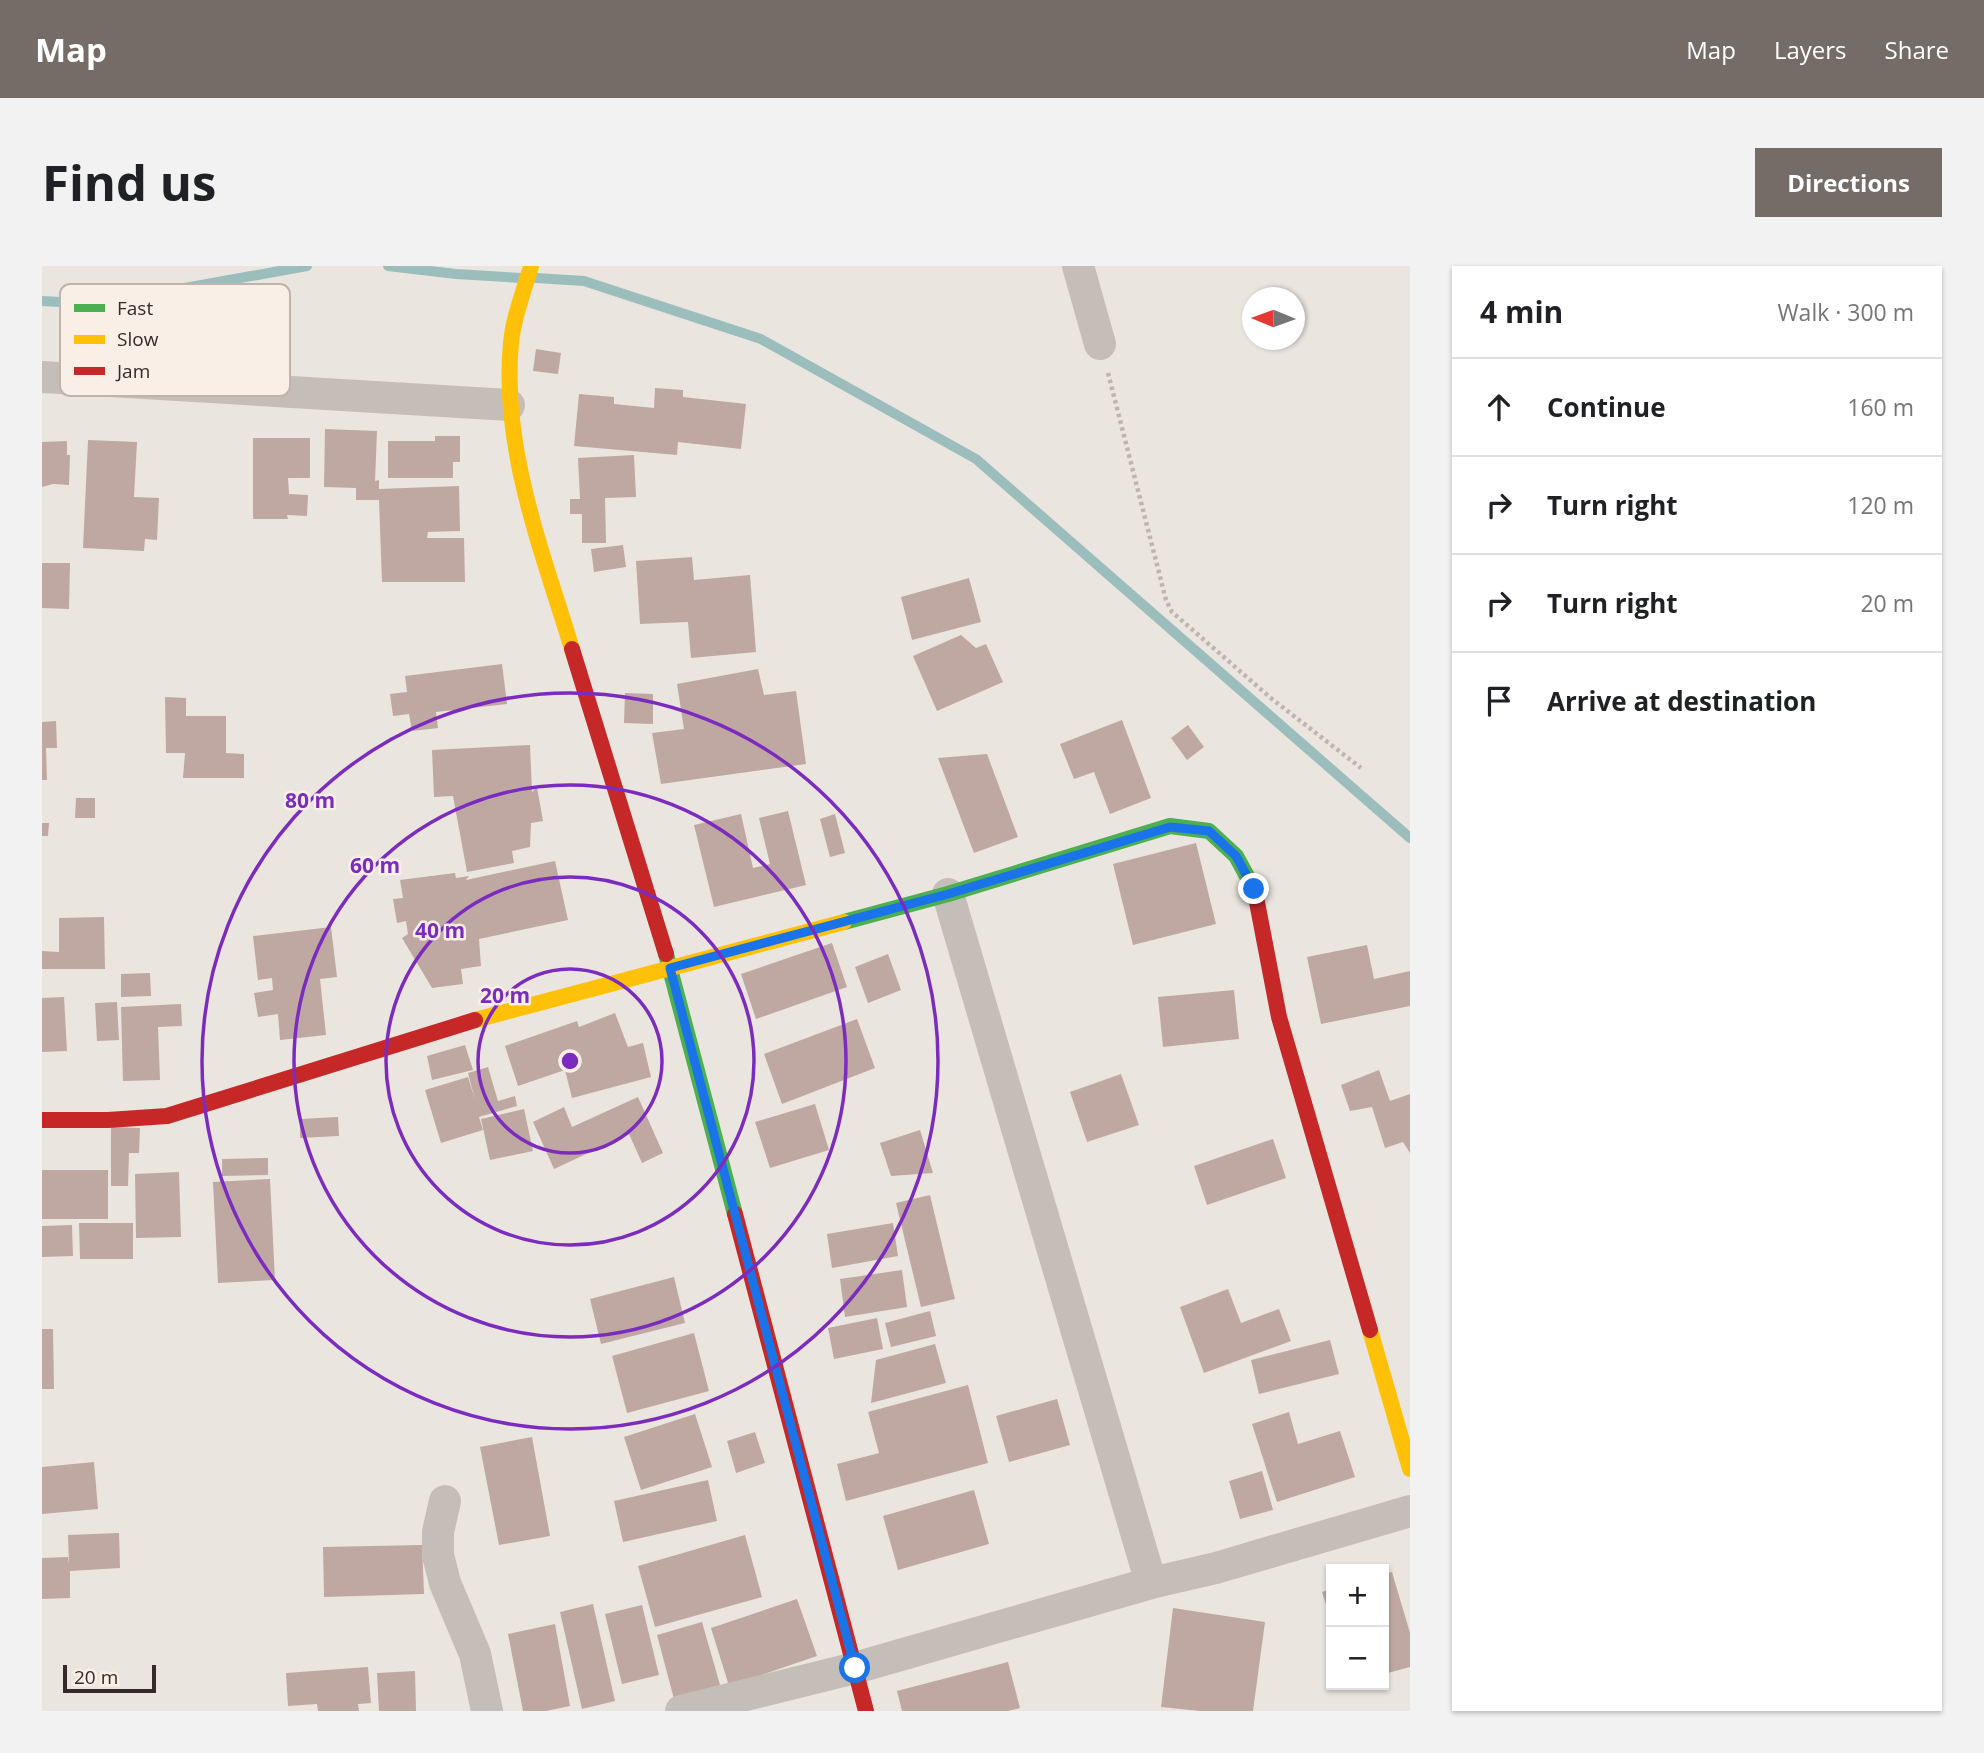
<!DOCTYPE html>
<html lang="en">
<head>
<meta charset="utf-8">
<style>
  body { margin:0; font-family:"Open Sans",sans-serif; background:#f2f2f2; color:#202124 }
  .controls { position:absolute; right:21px; bottom:21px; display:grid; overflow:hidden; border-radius:0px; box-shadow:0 2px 5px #0004 }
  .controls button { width:63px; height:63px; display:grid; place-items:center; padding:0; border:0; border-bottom:2px solid #e0e0e0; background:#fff; color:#202124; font:35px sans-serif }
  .compass { position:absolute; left:1200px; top:21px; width:63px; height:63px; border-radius:50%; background:#fff; box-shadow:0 2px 5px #0004; rotate:271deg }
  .scale { position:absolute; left:21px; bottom:18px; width:93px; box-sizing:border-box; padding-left:7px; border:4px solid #352a27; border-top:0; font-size:19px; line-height:24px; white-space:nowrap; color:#352a27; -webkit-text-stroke:5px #f9efe6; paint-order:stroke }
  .stop { position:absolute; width:21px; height:21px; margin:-16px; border:5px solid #1a73e8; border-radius:50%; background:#fff }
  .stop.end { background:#1a73e8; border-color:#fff; box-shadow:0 2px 7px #0008 }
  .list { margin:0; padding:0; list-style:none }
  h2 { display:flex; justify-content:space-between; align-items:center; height:91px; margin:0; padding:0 28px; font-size:30px }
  h2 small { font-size:23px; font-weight:400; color:#757577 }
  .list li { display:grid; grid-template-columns:46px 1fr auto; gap:21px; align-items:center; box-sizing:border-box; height:98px; padding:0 28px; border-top:2px solid #e0e0e0 }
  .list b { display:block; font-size:26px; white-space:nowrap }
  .list em { font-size:23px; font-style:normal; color:#757577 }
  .icon { flex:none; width:38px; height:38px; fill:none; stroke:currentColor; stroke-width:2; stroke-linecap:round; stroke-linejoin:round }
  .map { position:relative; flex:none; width:1368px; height:1445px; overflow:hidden; border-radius:0px }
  header { display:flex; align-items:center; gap:42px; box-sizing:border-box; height:98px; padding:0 35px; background:#756b67; color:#fff }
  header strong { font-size:33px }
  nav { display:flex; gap:38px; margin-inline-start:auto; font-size:24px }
  .intro { display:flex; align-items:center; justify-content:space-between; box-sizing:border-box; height:168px; padding:0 42px }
  h1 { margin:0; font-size:49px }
  .button { padding:18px 32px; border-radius:0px; background:#756b67; color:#fff; font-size:24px; font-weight:700 }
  main { display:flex; gap:42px; padding:0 42px }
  aside { flex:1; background:#fff; border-radius:0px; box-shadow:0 2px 5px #0004 }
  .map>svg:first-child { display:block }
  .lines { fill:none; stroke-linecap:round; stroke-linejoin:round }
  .stream { stroke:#9bbebc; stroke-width:10 }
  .building { fill:#bfa8a1 }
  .path { stroke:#bdb5b0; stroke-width:4.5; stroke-dasharray:3.5 3.5; stroke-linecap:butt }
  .street { stroke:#c4bdb8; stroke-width:32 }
  .fast { stroke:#4caf50; stroke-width:16 }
  .slow { stroke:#ffc107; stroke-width:16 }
  .jam { stroke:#c62828; stroke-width:16 }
  .route { stroke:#1a73e8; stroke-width:9 }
  .ring { fill:none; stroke:#7b2cbf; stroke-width:3.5 }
  .key { fill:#f9efe6; stroke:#beb4ad; stroke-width:2 }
  .key-label { font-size:19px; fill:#352a27 }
  .centre { fill:#7b2cbf; stroke:#f9efe6; stroke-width:3.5 }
  .ring-label { font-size:21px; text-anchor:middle; font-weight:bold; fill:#7b2cbf; stroke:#f9efe6; stroke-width:5; stroke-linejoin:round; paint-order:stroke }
</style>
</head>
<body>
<header>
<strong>Map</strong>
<nav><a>Map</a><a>Layers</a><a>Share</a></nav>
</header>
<div class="intro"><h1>Find us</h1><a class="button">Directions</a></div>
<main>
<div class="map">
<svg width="1368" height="1445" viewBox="0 0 1368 1445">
  <rect width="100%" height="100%" fill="#ebe5df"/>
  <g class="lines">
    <g class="stream">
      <path d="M346 0 414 8 479 12"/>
      <path d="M494 12 542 15 719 73 934 193 1368 572"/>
      <path d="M0 35 54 38 265 0"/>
    </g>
  </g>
  <g class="building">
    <path d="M494 83 519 87 516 108 491 105Z"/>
    <path d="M613 122 641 124V131L704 138 699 183 636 176 635 189 532 180 537 128 572 131V138L612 142Z"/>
    <path d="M283 163 335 165 333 215 337 214V223L417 220 418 265 386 266 385 272H422L423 316H340L337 234H314V222L282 221Z"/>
    <path d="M393 170H418V196H411V212H346V175H393Z"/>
    <path d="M211 172H268V212H246L247 228 266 229 265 250 245 249 246 253H211Z"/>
    <path d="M46 174 95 176 92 231 117 232 115 274 103 273 102 285 41 282Z"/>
    <path d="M25 175V189H28L27 219 11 218 0 221V176Z"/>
    <path d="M592 189 594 231 563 232 564 277H540V248H528V233H538L536 192Z"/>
    <path d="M581 279 584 301 552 306 549 283Z"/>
    <path d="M650 291 652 314 708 309 714 386 649 392 646 356 598 358 594 295Z"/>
    <path d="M0 297H28L27 343 0 342Z"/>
    <path d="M927 312 939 356 870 374 859 331Z"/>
    <path d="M919 369 934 382 944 378 961 416 895 445 871 390Z"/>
    <path d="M460 398 465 438 394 446 396 462 370 465 367 448 351 450 348 428 365 426 363 410Z"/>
    <path d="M716 403 722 429 754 425 764 498 619 518 610 467 642 463 635 418Z"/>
    <path d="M583 427 611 428V458L582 457Z"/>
    <path d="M123 431 144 432V450H184V487L202 488V512H141L143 487H124Z"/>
    <path d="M1080 454 1109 532 1068 548 1052 506 1032 513 1018 478Z"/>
    <path d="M14 455 15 482H4L5 514H0V456Z"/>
    <path d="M1146 459 1162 481 1145 494 1129 472Z"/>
    <path d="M488 479 490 526 495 521 501 555 489 557 488 581 470 585 472 597 425 606 411 530 392 531 390 484Z"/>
    <path d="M945 488 976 571 932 587 896 492Z"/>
    <path d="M34 532H53V552H33Z"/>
    <path d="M746 545 764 619 672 641 652 559 699 548 711 602 728 598 717 552Z"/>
    <path d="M793 548 803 587 788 591 778 553Z"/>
    <path d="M0 557H7L6 570H0Z"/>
    <path d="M1154 577 1174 658 1091 679 1071 598Z"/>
    <path d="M513 595 526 654 437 673 439 700 419 703 421 718 390 722 360 672 366 668 364 655 355 657 351 633 361 632 358 614 413 607 414 612 427 610 424 614Z"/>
    <path d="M62 651 63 703H0V685L17 686V652Z"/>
    <path d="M289 661 295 711 278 713 284 769 238 774 236 748 216 751 212 727 231 724 230 712 216 714 211 670Z"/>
    <path d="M790 677 805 721 714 753 699 708Z"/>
    <path d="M1325 679 1332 713 1368 705V740L1279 758 1265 691Z"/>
    <path d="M846 688 859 724 826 737 813 701Z"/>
    <path d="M108 707 109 730 79 731V708Z"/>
    <path d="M1192 724 1197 773 1121 781 1116 731Z"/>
    <path d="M22 731 25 785 0 786V732Z"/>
    <path d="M75 736 77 774 55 775 53 737Z"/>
    <path d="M139 738 140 760 116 761 118 814 81 815 79 741Z"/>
    <path d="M573 747 586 781 601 777 609 811 530 832 523 804 476 820 463 780 535 755 537 761Z"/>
    <path d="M815 753 833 802 740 838 722 788Z"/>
    <path d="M423 779 431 804 390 814 385 790Z"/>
    <path d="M446 801 456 835 473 830 475 840 437 851 441 864 399 877 383 824 426 811 433 834 426 807Z"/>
    <path d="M1337 804 1348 835 1368 828V887L1361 876 1343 882 1330 841 1308 845 1299 819Z"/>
    <path d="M1079 808 1097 859 1045 876 1028 826Z"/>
    <path d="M596 831 621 887 600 897 587 868 512 903 491 856 522 841 530 861Z"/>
    <path d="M773 838 787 884 728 902 713 856Z"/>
    <path d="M482 843 491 885 448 894 439 853Z"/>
    <path d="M296 851 297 870 258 872V853Z"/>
    <path d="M69 861 98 862 97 887H87L86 920H69Z"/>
    <path d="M878 864 891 907 849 910 838 877Z"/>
    <path d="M1231 873 1244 912 1165 939 1152 900Z"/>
    <path d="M226 892V909L180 910V893Z"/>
    <rect x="0" y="904" width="66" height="49"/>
    <path d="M137 906 139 971 94 972 93 908Z"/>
    <path d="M228 913 233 1014 176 1017 171 916Z"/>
    <path d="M888 929 913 1033 879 1041 854 937Z"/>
    <path d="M37 957H91V993H38Z"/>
    <path d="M851 957 856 990 790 1002 785 968Z"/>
    <path d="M30 959 31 990 0 991V960Z"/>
    <path d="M860 1004 865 1041 803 1051 798 1013Z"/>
    <path d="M632 1011 643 1057 559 1078 548 1033Z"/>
    <path d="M1186 1023 1199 1057 1237 1043 1249 1075 1162 1107 1138 1041Z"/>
    <path d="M888 1045 894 1070 849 1081 843 1057Z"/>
    <path d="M835 1052 841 1083 792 1093 786 1062Z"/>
    <path d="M0 1063H11L12 1123H0Z"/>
    <path d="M652 1067 667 1125 585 1147 570 1090Z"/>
    <path d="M1288 1074 1297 1108 1217 1128 1209 1094Z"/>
    <path d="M893 1078 904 1117 829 1137 834 1094Z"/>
    <path d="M926 1119 946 1197 804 1235 795 1198 837 1187 826 1146Z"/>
    <path d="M1015 1133 1028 1179 967 1196 954 1150Z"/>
    <path d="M1247 1146 1256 1178 1298 1165 1313 1211 1235 1236 1210 1158Z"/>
    <path d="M653 1148 670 1201 599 1224 582 1171Z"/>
    <path d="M713 1166 723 1197 694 1207 685 1175Z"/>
    <path d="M490 1171 508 1270 457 1279 438 1181Z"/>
    <path d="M52 1196 56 1243 0 1248V1201Z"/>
    <path d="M1220 1205 1231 1244 1198 1253 1187 1215Z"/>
    <path d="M666 1214 675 1255 581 1276 572 1235Z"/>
    <path d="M932 1224 947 1278 856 1304 841 1250Z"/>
    <path d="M77 1267 78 1302 28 1305V1332L0 1333V1292L26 1291 27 1298 26 1269Z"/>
    <path d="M703 1269 720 1331 613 1361 596 1300Z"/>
    <path d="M380 1279 382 1328 282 1331 281 1281Z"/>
    <path d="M1350 1306 1368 1367V1401L1342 1408V1308Z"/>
    <path d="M1289 1323V1355L1280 1326Z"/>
    <path d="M755 1333 775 1390 687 1420 669 1362Z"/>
    <path d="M551 1338 573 1435 540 1443 518 1346Z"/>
    <path d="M600 1339 617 1409 580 1418 563 1348Z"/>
    <path d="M1131 1342 1223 1356 1211 1445H1158L1119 1441Z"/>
    <path d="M660 1356 678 1419 632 1433 615 1369Z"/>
    <path d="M513 1358 528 1440 504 1445H481L466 1368Z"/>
    <path d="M966 1396 978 1442 966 1445H860L855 1425Z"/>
    <path d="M326 1401 329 1437 316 1438 317 1445H276L275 1438 246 1440 244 1407Z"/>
    <path d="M373 1405 374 1445H337L335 1407Z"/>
  </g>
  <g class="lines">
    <path class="path" d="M1066 107 1124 334 1130 346 1230 433 1319 502"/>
    <g class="street">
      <path d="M1036 0 1058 78"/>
      <path d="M0 111 467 139"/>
      <path d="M906 628 1109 1317"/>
      <path d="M403 1235 396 1266V1289L403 1317 433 1388 445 1445"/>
      <path d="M639 1445 813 1402 1109 1317 1174 1302 1368 1245"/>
    </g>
    <g class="fast">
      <path d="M802 656 906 628 1128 560 1167 565 1194 590 1212 623 1214 631"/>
      <path d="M624 688 693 948"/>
    </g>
    <g class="slow">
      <path d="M489 0C482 25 471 52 469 77 459 182 500 284 530 383"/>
      <path d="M433 754 802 656"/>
      <path d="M1328 1064 1368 1203"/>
    </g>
    <g class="jam">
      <path d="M530 383 624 688"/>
      <path d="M1214 631 1237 751 1328 1064"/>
      <path d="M0 854H66L125 850 433 754"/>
      <path d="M693 948 824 1445"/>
    </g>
  </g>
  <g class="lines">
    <path class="route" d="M813 1402 628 702 906 628 1128 561 1167 565 1194 590 1212 623"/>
  </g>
  <g class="ring">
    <circle cx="528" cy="795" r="92"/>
    <circle cx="528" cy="795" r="184"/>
    <circle cx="528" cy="795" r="276"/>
    <circle cx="528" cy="795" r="368"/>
  </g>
  <rect x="18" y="18" width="230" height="112" rx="10" class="key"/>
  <rect x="32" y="38" width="31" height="8" fill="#4caf50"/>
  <rect x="32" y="69" width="31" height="9" fill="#ffc107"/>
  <rect x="32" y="101" width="31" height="8" fill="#c62828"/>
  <g class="key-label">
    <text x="75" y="49">Fast</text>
    <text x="75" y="80">Slow</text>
    <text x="75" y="112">Jam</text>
  </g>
  <circle cx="528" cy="795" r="10" class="centre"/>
  <g class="ring-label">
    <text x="268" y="542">80 m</text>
    <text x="333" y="607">60 m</text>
    <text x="398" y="672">40 m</text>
    <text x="463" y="737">20 m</text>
  </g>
</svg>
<div class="controls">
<button>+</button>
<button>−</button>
</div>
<svg class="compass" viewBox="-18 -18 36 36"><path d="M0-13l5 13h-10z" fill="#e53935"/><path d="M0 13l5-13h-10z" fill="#757577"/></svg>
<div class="scale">20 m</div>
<div class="stop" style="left:813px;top:1402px"></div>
<div class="stop end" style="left:1212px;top:623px"></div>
</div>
<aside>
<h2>4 min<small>Walk · 300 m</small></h2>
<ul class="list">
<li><svg class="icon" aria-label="ahead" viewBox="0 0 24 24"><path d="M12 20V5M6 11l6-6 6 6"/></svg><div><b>Continue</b></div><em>160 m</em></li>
<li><svg class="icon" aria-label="right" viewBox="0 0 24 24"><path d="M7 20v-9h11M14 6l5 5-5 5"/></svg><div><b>Turn right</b></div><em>120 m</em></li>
<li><svg class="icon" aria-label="right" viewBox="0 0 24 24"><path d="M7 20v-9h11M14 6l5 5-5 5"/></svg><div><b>Turn right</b></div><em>20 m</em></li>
<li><svg class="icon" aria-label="arrive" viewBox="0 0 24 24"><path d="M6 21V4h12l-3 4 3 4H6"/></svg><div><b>Arrive at destination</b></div></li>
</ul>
</aside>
</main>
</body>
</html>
